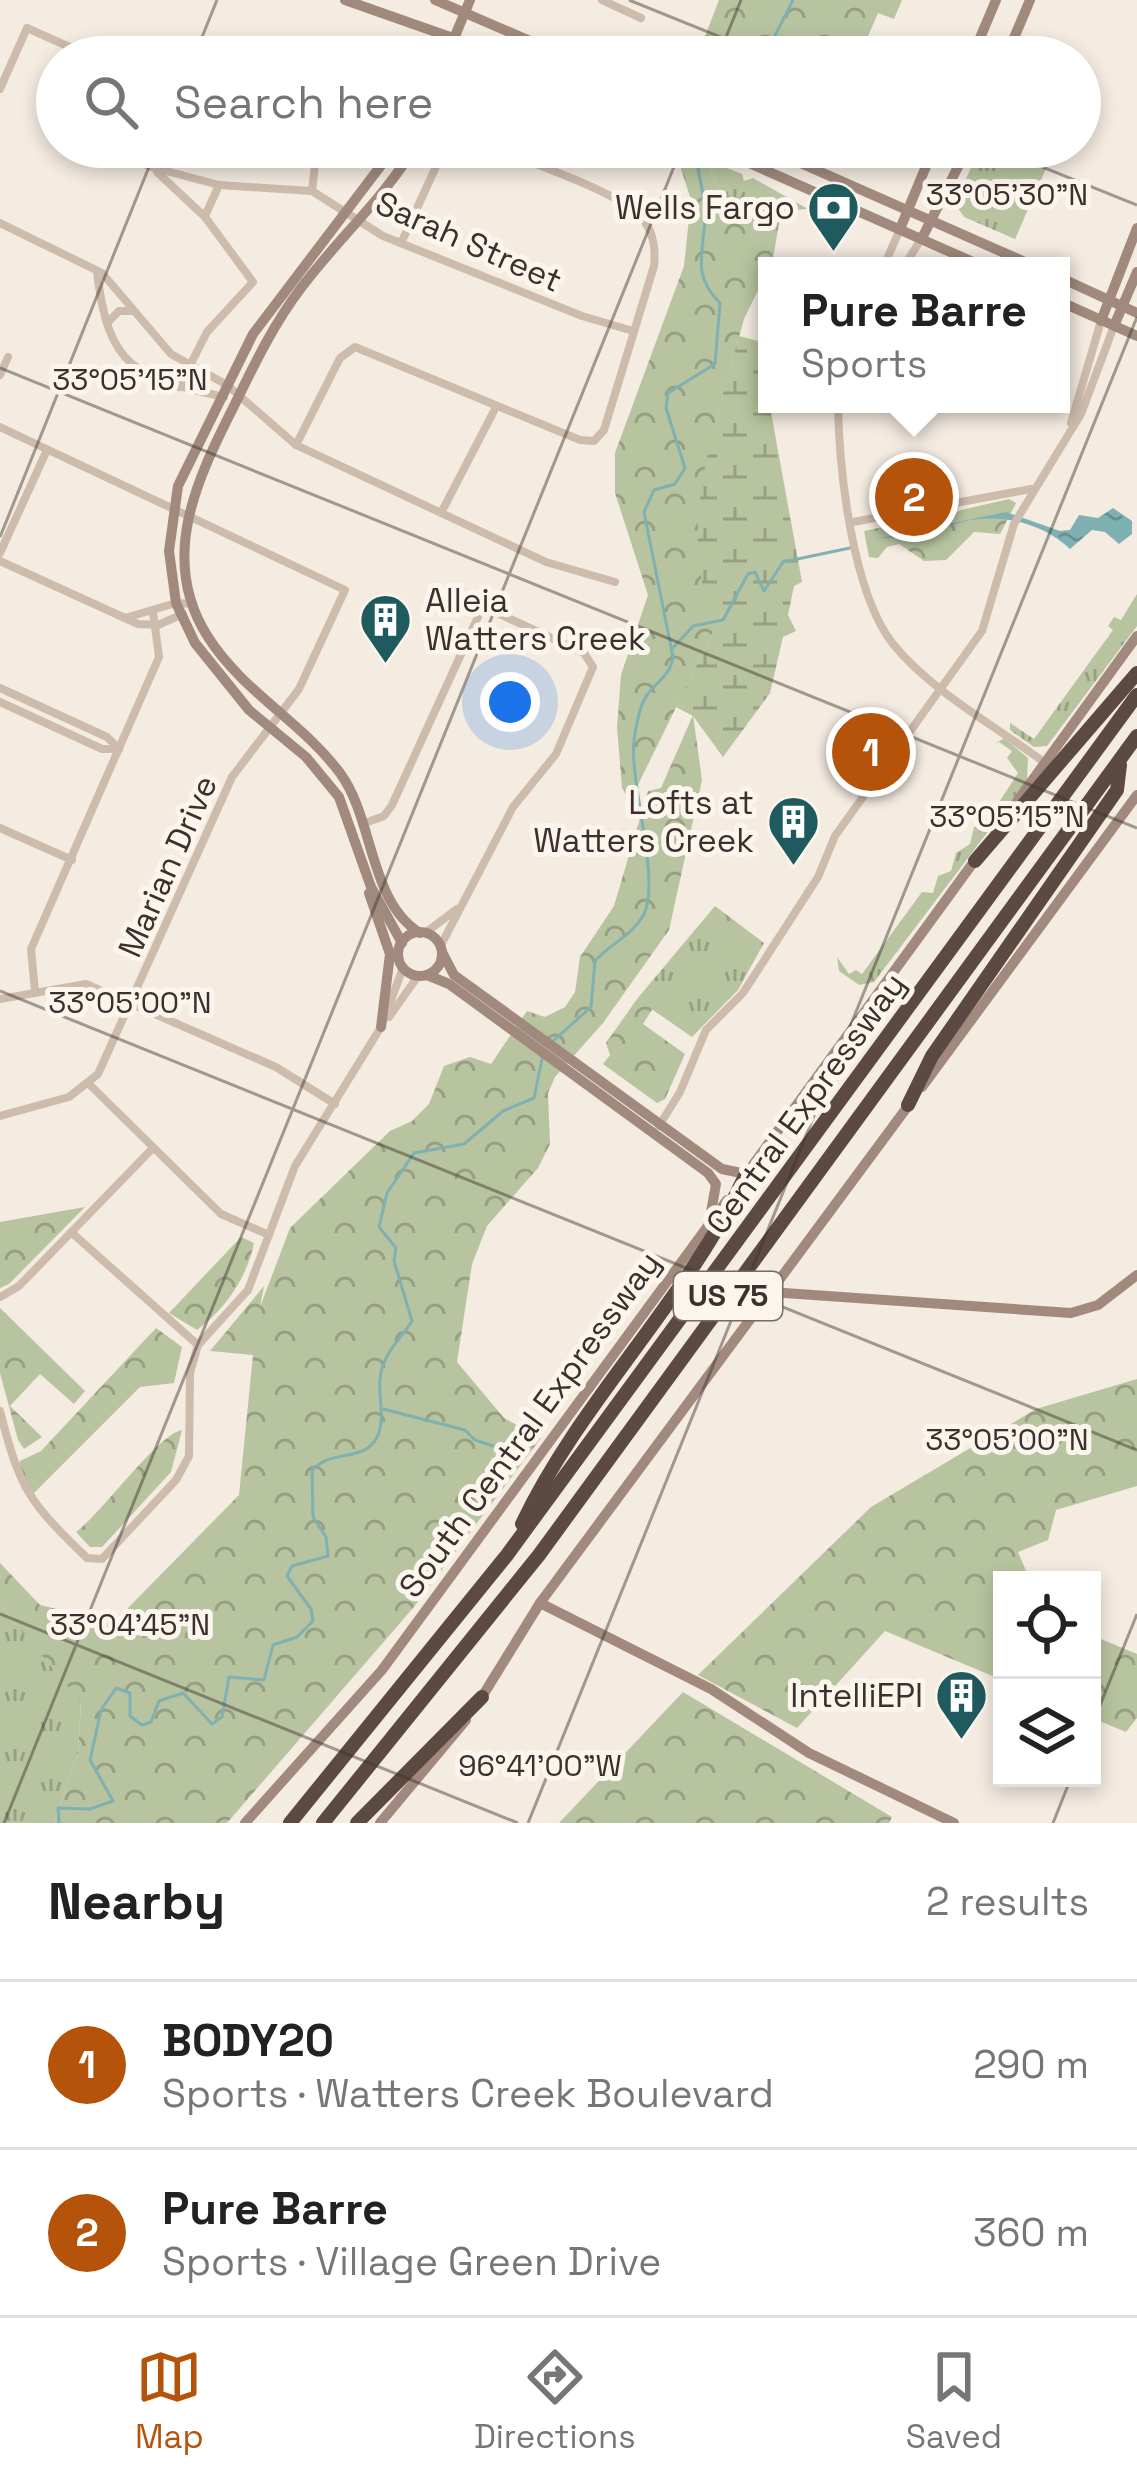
<!DOCTYPE html>
<html lang="en">
<head>
<meta charset="utf-8">
<style>
  body { margin:0; font-family:"Space Grotesk",sans-serif; background:#f6f6f6; color:#222 }
  .controls { position:absolute; right:36px; bottom:36px; display:grid; overflow:hidden; border-radius:0px; box-shadow:0 6px 18px #0003 }
  .controls button { width:108px; height:108px; display:grid; place-items:center; padding:0; border:0; border-bottom:3px solid #e0e0e0; background:#fff; color:#222; font:60px sans-serif }
  .you { position:absolute; left:510px; top:702px; width:42px; height:42px; margin:-30px; border:9px solid #fff; border-radius:50%; background:#1a73e8; box-shadow:0 0 0 18px #1a73e833 }
  .badge { display:grid; place-items:center; width:78px; height:78px; border-radius:50%; background:#b45309; color:#fff; font-size:39px; font-weight:700 }
  .pin { position:absolute; translate:-50% -50%; border:6px solid #fff; box-shadow:0 3px 12px #0006 }
  .popup { position:absolute; left:758px; top:257px; width:312px; height:156px; box-sizing:border-box; display:grid; place-content:center; border-radius:0px; background:#fff; filter:drop-shadow(0 3px 9px #0005); font-size:39px; white-space:nowrap; color:#767676 }
  .popup b { font-size:45px; color:#222 }
  .popup::after { content:''; position:absolute; left:50%; top:100%; margin-left:-24px; border:24px solid transparent; border-top-color:#fff }
  .list { margin:0; padding:0; list-style:none }
  h2 { display:flex; justify-content:space-between; align-items:center; height:156px; margin:0; padding:0 48px; font-size:51px }
  h2 small { font-size:39px; font-weight:400; color:#767676 }
  .list li { display:grid; grid-template-columns:78px 1fr auto; gap:36px; align-items:center; box-sizing:border-box; height:168px; padding:0 48px; border-top:3px solid #e0e0e0 }
  .list b { display:block; font-size:45px; white-space:nowrap }
  .list p { margin:0; font-size:39px; white-space:nowrap; color:#767676 }
  .list em { font-size:39px; font-style:normal; color:#767676 }
  .icon { flex:none; width:66px; height:66px; fill:none; stroke:currentColor; stroke-width:2; stroke-linecap:round; stroke-linejoin:round }
  .map { position:relative; flex:none; width:1137px; height:1823px; overflow:hidden }
  .search { position:absolute; background:#fff; box-shadow:0 6px 18px #0003; left:36px; right:36px; top:36px; height:132px; display:flex; align-items:center; gap:30px; box-sizing:border-box; padding:0 42px; border-radius:66px; color:#767676; font-size:45px }
  .sheet { height:492px; background:#fff }
  nav { display:flex; justify-content:space-around; align-items:center; box-sizing:border-box; height:168px; border-top:3px solid #e0e0e0; background:#fff; font-size:33px; color:#767676 }
  nav a { display:grid; justify-items:center; gap:6px }
  nav .on { color:#b45309 }
  .map>svg:first-child { display:block }
  .grass { fill:url(#grass-tufts) }
  .forest { fill:url(#forest-crowns) }
  .wetland { fill:url(#wetland-marsh) }
  .water { fill:url(#water-ripples) }
  .lines { fill:none; stroke-linecap:round; stroke-linejoin:round }
  .stream { stroke:#7fb0b2; stroke-width:3 }
  .street { stroke:#cdbbac; stroke-width:8 }
  .secondary { stroke:#a18a7d; stroke-width:10 }
  .highway { stroke:#5c4a42; stroke-width:14 }
  .ticks { fill:none; stroke:#3b302b; stroke-width:3; stroke-opacity:0.45 }
  .labels { text-anchor:middle; stroke-width:10; stroke-linejoin:round; paint-order:stroke }
  .shield { fill:#fbf5ee; stroke:#756b66; stroke-width:3 }
  .shield-label { font-size:30px; font-weight:bold; fill:#3b302b }
  .poi-label { font-size:33px; fill:#3b302b; stroke:#fbf5ee; text-anchor:end }
  .street-label { font-size:33px; fill:#3b302b; stroke:#fbf5ee }
  .ticks-label { font-size:30px; text-anchor:middle; fill:#3b302b; stroke:#fbf5ee; stroke-width:10; stroke-linejoin:round; paint-order:stroke }
</style>
</head>
<body>
<div class="map">
<svg width="1137" height="1823" viewBox="0 0 1137 1823">
  <defs>
    <pattern id="grass-tufts" width="24" height="20" patternUnits="userSpaceOnUse" patternTransform="scale(3)"><rect width="24" height="20" fill="#b8c4a0"/><path d="M3 7l-1-3M5 7V3M7 7l1-3M15 17l-1-3M17 17v-4M19 17l1-3" fill="none" stroke="#97a083"/></pattern>
    <pattern id="forest-crowns" width="20" height="18" patternUnits="userSpaceOnUse" patternTransform="scale(3)"><rect width="20" height="18" fill="#b8c4a0"/><path d="M2 6a3 3 0 1 1 6 0M12 15a3 3 0 1 1 6 0" fill="none" stroke="#97a083"/></pattern>
    <pattern id="wetland-marsh" width="20" height="14" patternUnits="userSpaceOnUse" patternTransform="scale(3)"><rect width="20" height="14" fill="#b8c4a0"/><path d="M1 5h8M5 5V1M11 12h8M15 12V8" fill="none" stroke="#97a083"/></pattern>
    <pattern id="water-ripples" width="26" height="14" patternUnits="userSpaceOnUse" patternTransform="scale(3)"><rect width="26" height="14" fill="#7fb0b2"/><path d="M2 4q2-2 4 0t4 0M15 11q2-2 4 0t4 0" fill="none" stroke="#699091"/></pattern>
  </defs>
  <rect width="100%" height="100%" fill="#f4ebe1"/>
  <g class="grass">
    <path d="M980 147 1055 148 1015 239 964 217 955 204Z"/>
    <path d="M709 161 742 174 744 181 753 178 808 209 781 211 773 259 781 266H769L767 231C736 217 717 197 709 161Z"/>
    <path d="M1137 594V626L1047 746 1034 747 1010 730V723L1034 739 1113 630 1108 626 1114 617 1121 620Z"/>
    <path d="M1004 738 1028 758 1027 780 874 982 859 985 839 971 837 957 849 974 856 970 862 974 922 892 933 893 938 876 951 871 956 853 970 844 974 827 989 818 1018 773 1007 758 1012 751 999 742 992 746Z"/>
    <path d="M715 906 764 943 738 990 692 1037 637 999Z"/>
    <path d="M0 1605 81 1701 78 1753 54 1823H0Z"/>
  </g>
  <g class="forest">
    <path d="M719 0H902L894 19 878 13 859 57H697Z"/>
    <path d="M674 147 709 161C717 197 736 217 768 231L773 260 744 319 715 423 699 530 723 612 630 801 622 788 617 727 621 675 648 595 615 493V453L684 266 691 200Z"/>
    <path d="M1009 499 1016 503 1000 534 974 532 946 560 924 561 899 544 887 547 878 558 869 557 864 531 902 523 931 527 961 510Z"/>
    <path d="M693 715 702 780 669 930 603 1023 555 1077 548 1093 550 1144 538 1168 487 1226 472 1264 457 1362 504 1418 541 1438 413 1608 227 1823H54L78 1753 81 1702 0 1605V1563L40 1605 119 1624 128 1608 239 1495 253 1355 210 1351 264 1286 260 1307 290 1228 390 1131 412 1121 429 1104 444 1066 470 1057 491 1064 527 1011 545 1017 565 1007 575 992 580 957 614 906 648 791 661 788Z"/>
    <path d="M637 999 653 1008 643 1024 685 1054 665 1099 657 1103 603 1064 610 1055 606 1043Z"/>
    <path d="M85 1207 9 1284 0 1288V1222Z"/>
    <path d="M241 1237 254 1243C247 1278 225 1309 197 1330L169 1313Z"/>
    <path d="M0 1308 85 1391 74 1404 40 1374 10 1406 42 1437 24 1449 18 1440 0 1373Z"/>
    <path d="M156 1328 182 1347 174 1383 140 1387 32 1495 18 1467 20 1461 41 1451Z"/>
    <path d="M1137 1379V1486L1056 1510 1048 1540 1018 1552 1030 1580H1002V1680L885 1631 797 1728 698 1675 871 1507 1036 1409Z"/>
    <path d="M182 1430 171 1472 102 1547H90L76 1532C102 1513 158 1434 182 1430Z"/>
    <path d="M1092 1628 1101 1639 1137 1654V1718L1126 1732 1092 1718Z"/>
    <path d="M683 1692 892 1817 889 1823H559Z"/>
  </g>
  <path class="wetland" d="M739 336 758 341 802 582 794 586 788 615 796 631 783 637 770 693 723 757 693 716 676 707 723 612C715 603 704 593 702 582 686 504 719 411 739 336Z"/>
  <path class="water" d="M1113 508 1132 521V534L1119 544 1105 532 1092 530 1070 549C1039 519 987 510 947 527 937 531 945 534 932 535 910 539 894 535 867 541L1006 512 1060 531 1070 530 1079 515 1098 518Z"/>
  <g class="lines">
    <g class="stream">
      <path d="M764 57 793 0"/>
      <path d="M671 650 693 626 723 620 748 574 755 572 764 591 783 562 850 548"/>
      <path d="M553 1041 591 1007 595 961C610 944 631 936 643 916 662 883 629 783 634 740 636 726 639 706 647 695 658 680 670 676 673 657L644 512 654 490 675 484 685 468 666 408 668 393 715 364 720 303C692 275 703 255 705 219 706 203 701 185 698 169L710 153"/>
      <path d="M383 1409 465 1430 475 1440 521 1455"/>
      <path d="M59 1823 58 1808 90 1809 113 1801 90 1760 101 1710 116 1688 130 1693V1716L142 1725 151 1722 159 1701 183 1693 212 1724 222 1717 229 1677 264 1680 273 1645 297 1637 313 1621 311 1609 287 1576 292 1566 328 1556 326 1537 313 1517 312 1471C330 1448 365 1463 377 1437 386 1420 378 1397 380 1379 382 1354 400 1340 412 1321L394 1261 396 1248 379 1227 387 1193 414 1153 464 1144 503 1111 534 1098 542 1059"/>
    </g>
    <g class="street">
      <path d="M602 0 641 18"/>
      <path d="M110 57 138 45 172 57"/>
      <path d="M0 89 27 28 92 57"/>
      <path d="M106 147 151 167 219 185 312 191 383 236 582 316 633 331"/>
      <path d="M157 172 205 217 253 282 207 332 179 387"/>
      <path d="M312 191 317 147"/>
      <path d="M205 216 219 185"/>
      <path d="M0 223 102 273 171 354 227 385 296 445 546 562 615 582"/>
      <path d="M402 241 445 147"/>
      <path d="M884 266 900 229"/>
      <path d="M904 266 922 238"/>
      <path d="M97 271C108 369 136 378 224 397"/>
      <path d="M107 323 119 311H134"/>
      <path d="M0 375 8 357"/>
      <path d="M838 404C839 469 852 592 893 644 932 692 996 726 1045 763"/>
      <path d="M1071 423 1101 321"/>
      <path d="M0 427 345 590 299 689 232 777 98 1074 69 1097 0 1116"/>
      <path d="M296 445 340 358 355 347 580 440 594 441 604 430 654 266C656 247 653 228 638 214 613 190 528 162 493 147"/>
      <path d="M441 513 496 407"/>
      <path d="M853 522 1031 489"/>
      <path d="M0 553 47 450"/>
      <path d="M0 561 138 624 158 625 183 614"/>
      <path d="M125 618 176 603 193 604"/>
      <path d="M0 688 107 737 119 749"/>
      <path d="M0 702 102 749H119"/>
      <path d="M365 823 384 816 392 805 483 606"/>
      <path d="M0 828 72 860"/>
      <path d="M425 933 457 909"/>
      <path d="M440 947 513 807 556 754 593 667 584 653 469 600"/>
      <path d="M35 991 31 949 159 657 153 612"/>
      <path d="M0 999 86 984 276 1067 335 1104"/>
      <path d="M389 1017 418 976"/>
      <path d="M89 1084 221 1214 269 1235"/>
      <path d="M659 1126 680 1092 706 1030 743 993 818 877 835 836 982 631 1014 524 1081 414 1114 326"/>
      <path d="M71 1232 198 1345"/>
      <path d="M0 1297 19 1286 152 1149"/>
      <path d="M0 1411C20 1490 29 1502 87 1558L102 1559 176 1480 189 1456 190 1373 198 1345 248 1290 295 1166 381 1027 403 968"/>
    </g>
    <g class="secondary">
      <path d="M345 0 507 57"/>
      <path d="M435 0 567 57"/>
      <path d="M436 57 441 43 455 36"/>
      <path d="M455 57V36L470 0"/>
      <path d="M972 57 996 0"/>
      <path d="M1006 57 1030 0"/>
      <path d="M395 147 253 334 178 486 169 551 176 603 195 643 249 710 306 757 339 797 371 887 402 943"/>
      <path d="M415 147C382 200 338 239 301 288 273 325 254 365 234 406 197 479 158 559 208 637 243 692 302 722 340 773 374 819 369 902 420 933"/>
      <path d="M713 147 982 266"/>
      <path d="M764 147 1034 266"/>
      <path d="M900 229 934 147"/>
      <path d="M922 238 968 147"/>
      <path d="M1061 278 1137 313"/>
      <path d="M1061 302 1137 336"/>
      <path d="M1101 321 1137 228"/>
      <path d="M1114 326 1137 272"/>
      <path d="M1010 811 1137 636"/>
      <path d="M369 893 390 954 381 1027"/>
      <circle cx="420" cy="954" r="22"/>
      <path d="M442 952 454 975 722 1169 746 1174"/>
      <path d="M427 975 449 984 708 1173 716 1184 710 1218"/>
      <path d="M922 1087 1137 795"/>
      <path d="M742 1180 978 856"/>
      <path d="M770 1292 1071 1313 1098 1305 1137 1275"/>
      <path d="M540 1603 711 1689 809 1753 954 1823"/>
      <path d="M480 1700 540 1603 911 1102"/>
      <path d="M245 1823 382 1670 727 1200"/>
      <path d="M380 1823 466 1720"/>
    </g>
    <g class="highway">
      <path d="M975 861 1137 673"/>
      <path d="M908 1105 932 1056 1117 790 1120 765"/>
      <path d="M522 1524C582 1398 688 1300 746 1174"/>
      <path d="M290 1823 507 1555 1137 695"/>
      <path d="M323 1823 539 1555 1137 736"/>
      <path d="M357 1823 482 1697"/>
    </g>
  </g>
  <path class="ticks" d="M629 0 770 57M194 57 217 0M718 57 741 0M993 147 1137 205M0 368 1137 828M0 537 157 147M0 991 1137 1450M0 1614 518 1823M1092 1725 1137 1614M4 1823 682 147M528 1823 1137 317M1053 1823 1071 1778"/>
  <defs>
    <symbol id="bank-pin" viewBox="-11 -11 22 30"><path d="M0 17L-7.5 6A9.5 9.5 0 1 1 7.5 6Z" fill="#1f5a5e" stroke="#fbf5ee"/><path d="M-6-4H6V4H-6ZM0-2.3a2.3 2.3 0 1 0 0 4.6a2.3 2.3 0 1 0 0-4.6Z" fill="#fff"/></symbol>
    <symbol id="building-pin" viewBox="-11 -11 22 30"><path d="M0 17L-7.5 6A9.5 9.5 0 1 1 7.5 6Z" fill="#1f5a5e" stroke="#fbf5ee"/><path d="M-4-6H4V6H1V3H-1V6H-4ZM-2.5-4.3h1.7v1.8h-1.7ZM.8-4.3h1.7v1.8H.8ZM-2.5-1h1.7V.8h-1.7ZM.8-1h1.7V.8H.8Z" fill="#fff"/></symbol>
  </defs>
  <g fill-rule="evenodd">
    <use href="#bank-pin" x="804" y="178" width="59" height="81"/>
    <use href="#building-pin" x="356" y="590" width="59" height="81"/>
    <use href="#building-pin" x="764" y="792" width="59" height="81"/>
    <use href="#building-pin" x="932" y="1666" width="59" height="81"/>
  </g>
  <g class="labels">
    <rect class="shield" x="674" y="1272" width="108" height="48" rx="9"/>
    <g class="shield-label">
      <text x="728" y="1306">US 75</text>
    </g>
    <g class="poi-label">
      <text x="795" y="219">Wells Fargo</text>
      <text x="425" y="612" text-anchor="start">Alleia<tspan x="425" dy="38">Watters Creek</tspan></text>
      <text x="754" y="814">Lofts at<tspan x="754" dy="38">Watters Creek</tspan></text>
      <text x="923" y="1707">IntelliEPI</text>
    </g>
    <g class="street-label">
      <text transform="translate(469 241) rotate(24)" y="12">Sarah Street</text>
      <text transform="translate(167 866) rotate(-66)" y="12">Marian Drive</text>
      <text transform="translate(805 1103) rotate(-54)" y="12">Central Expressway</text>
      <text transform="translate(529 1424) rotate(-54)" y="12">South Central Expressway</text>
    </g>
  </g>
  <g class="ticks-label">
    <text x="1007" y="205">33°05'30"N</text>
    <text x="130" y="390">33°05'15"N</text>
    <text x="1007" y="827">33°05'15"N</text>
    <text x="130" y="1013">33°05'00"N</text>
    <text x="1007" y="1450">33°05'00"N</text>
    <text x="130" y="1635">33°04'45"N</text>
    <text x="540" y="1776">96°41'00"W</text>
  </g>
</svg>
<div class="controls">
<button><svg class="icon" aria-label="locate" viewBox="0 0 24 24"><circle cx="12" cy="12" r="6"/><path d="M12 2v4M12 18v4M2 12h4M18 12h4"/></svg></button>
<button><svg class="icon" aria-label="layers" viewBox="0 0 24 24"><path d="M12 4l9 5-9 5-9-5zM3 14l9 5 9-5"/></svg></button>
</div>
<div class="you"></div>
<div class="pin badge" style="left:871px;top:752px">1</div>
<div class="pin badge" style="left:914px;top:497px">2</div>
<div class="popup"><b>Pure Barre</b>Sports</div>
<div class="search"><svg class="icon" aria-label="search" viewBox="0 0 24 24"><circle cx="10" cy="10" r="6"/><path d="M15 15l6 6"/></svg>Search here</div>
</div>
<section class="sheet">
<h2>Nearby<small>2 results</small></h2>
<ul class="list">
<li><span class="badge">1</span><div><b>BODY20</b><p>Sports · Watters Creek Boulevard</p></div><em>290 m</em></li>
<li><span class="badge">2</span><div><b>Pure Barre</b><p>Sports · Village Green Drive</p></div><em>360 m</em></li>
</ul>
</section>
<nav>
<a class="on"><svg class="icon" aria-label="map" viewBox="0 0 24 24"><path d="M3 6l6-2 6 2 6-2v14l-6 2-6-2-6 2zM9 4v14M15 6v14"/></svg>Map</a>
<a><svg class="icon" aria-label="directions" viewBox="0 0 24 24"><path d="M12 3l9 9-9 9-9-9zM9 14v-3h6M13 9l2 2-2 2"/></svg>Directions</a>
<a><svg class="icon" aria-label="saved" viewBox="0 0 24 24"><path d="M7 4h10v16l-5-4-5 4z"/></svg>Saved</a>
</nav>
</body>
</html>
